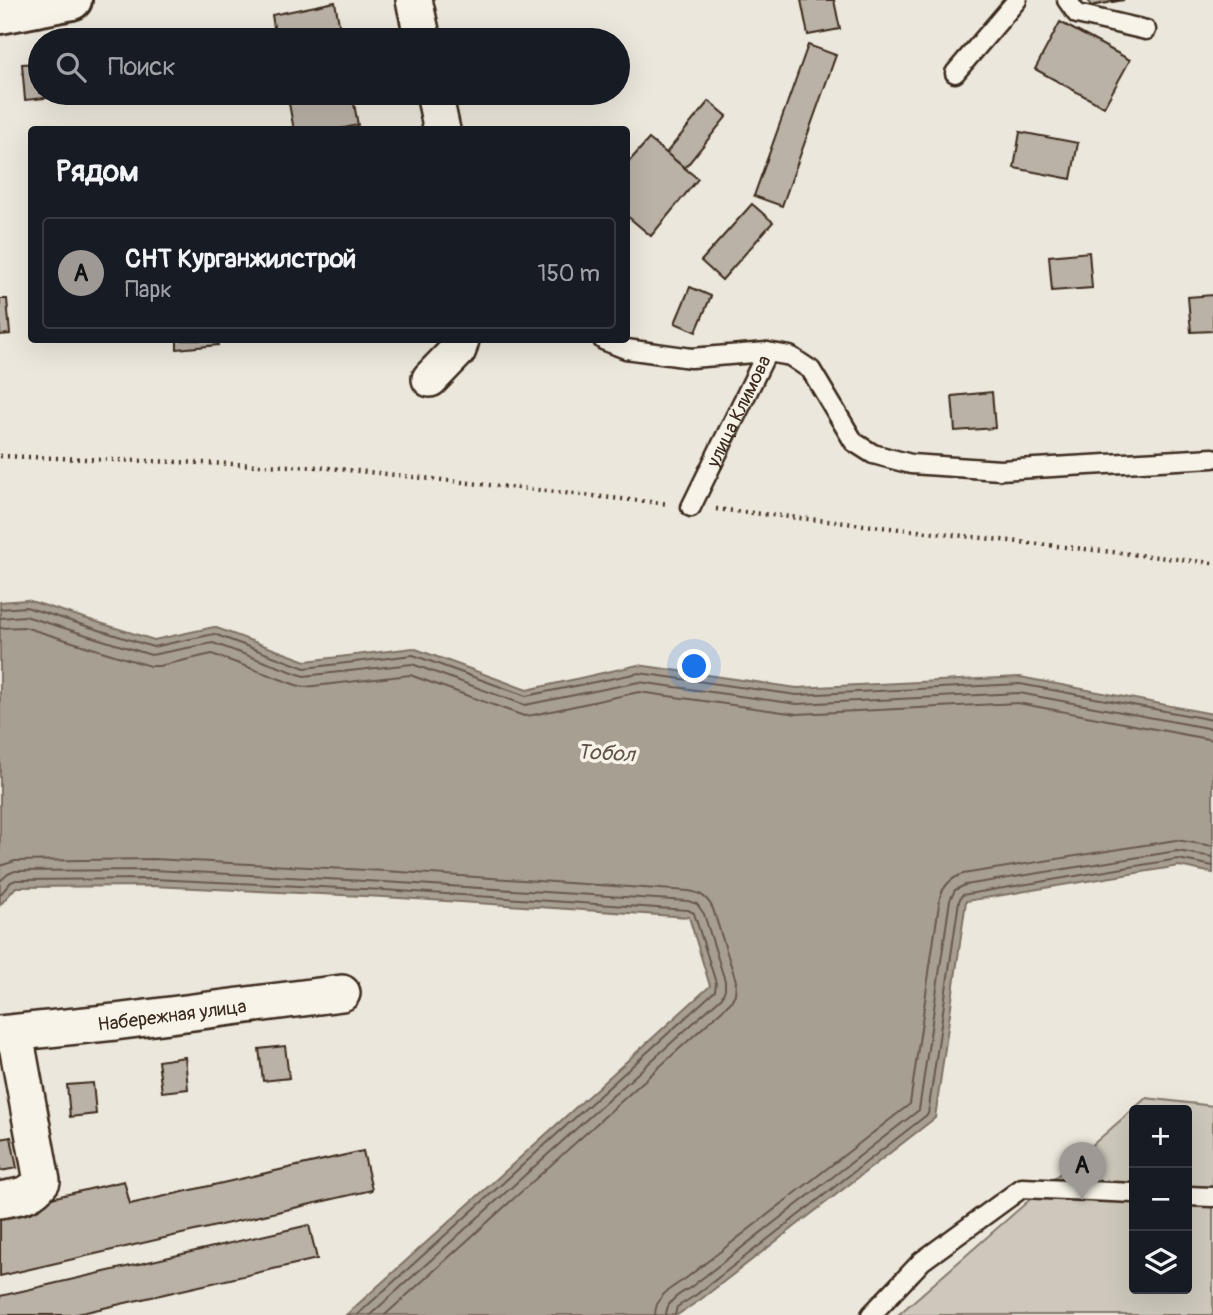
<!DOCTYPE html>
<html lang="ru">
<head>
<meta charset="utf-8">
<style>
  body { margin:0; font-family:Pangolin,sans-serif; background:#20242c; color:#f1f3f6 }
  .controls { position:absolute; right:21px; bottom:21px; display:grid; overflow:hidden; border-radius:7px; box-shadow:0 7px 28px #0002 }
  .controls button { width:63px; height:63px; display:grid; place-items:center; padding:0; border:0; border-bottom:2px solid #363941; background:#171b24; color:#f1f3f6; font:35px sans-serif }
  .you { position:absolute; left:695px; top:667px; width:24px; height:24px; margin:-18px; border:5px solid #fff; border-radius:50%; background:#1a73e8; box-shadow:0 0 0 10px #1a73e833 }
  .badge { display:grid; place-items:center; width:46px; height:46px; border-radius:50%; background:#9f9995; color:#111; font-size:23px; font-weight:700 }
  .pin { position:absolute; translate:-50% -58px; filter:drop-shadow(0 2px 4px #0008) }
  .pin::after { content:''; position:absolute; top:37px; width:24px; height:21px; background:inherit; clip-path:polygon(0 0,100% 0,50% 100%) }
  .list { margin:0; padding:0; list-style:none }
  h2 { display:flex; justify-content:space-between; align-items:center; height:91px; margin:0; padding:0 28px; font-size:30px }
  h2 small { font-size:23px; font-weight:400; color:#9ea1a6 }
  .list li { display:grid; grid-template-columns:46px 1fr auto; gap:21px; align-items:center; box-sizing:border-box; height:112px; margin:0 14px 14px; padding:0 14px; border:2px solid #363941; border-radius:7px }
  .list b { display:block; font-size:26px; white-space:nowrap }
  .list p { margin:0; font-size:23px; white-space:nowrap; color:#9ea1a6 }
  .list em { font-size:23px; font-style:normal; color:#9ea1a6 }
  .icon { flex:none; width:38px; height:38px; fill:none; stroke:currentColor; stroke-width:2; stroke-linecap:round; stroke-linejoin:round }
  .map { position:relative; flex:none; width:1213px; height:1315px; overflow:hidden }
  .search { position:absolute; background:#171b24; box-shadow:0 7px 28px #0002; left:28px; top:28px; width:602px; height:77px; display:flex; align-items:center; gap:18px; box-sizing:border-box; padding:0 24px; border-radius:38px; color:#9ea1a6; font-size:26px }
  .panel { position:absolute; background:#171b24; box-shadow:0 7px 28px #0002; left:28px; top:126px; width:602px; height:217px; border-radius:7px }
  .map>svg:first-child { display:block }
  .green { fill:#cec8bc; stroke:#84796d; stroke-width:2; fill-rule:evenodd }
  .water { fill:#a89f93; stroke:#7c7064; stroke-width:2 }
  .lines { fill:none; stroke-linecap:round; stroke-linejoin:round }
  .shore { stroke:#67594d; stroke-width:2 }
  .building { fill:#bab2a7; stroke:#3b2a1e; stroke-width:2 }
  .service-casing { stroke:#3b2a1e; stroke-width:23 }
  .minor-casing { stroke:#3b2a1e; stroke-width:40 }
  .tertiary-casing { stroke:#3b2a1e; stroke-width:44 }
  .path { stroke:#3b2a1e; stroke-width:4.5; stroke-dasharray:2 5; stroke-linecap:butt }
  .service { stroke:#f7f3e8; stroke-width:18 }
  .minor { stroke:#f7f3e8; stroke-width:35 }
  .tertiary { stroke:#f7f3e8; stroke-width:38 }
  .labels { text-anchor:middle; stroke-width:7; stroke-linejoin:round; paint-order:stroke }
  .street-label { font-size:19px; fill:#3b2a1e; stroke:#f7f3e8 }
  .water-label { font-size:21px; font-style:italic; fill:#615347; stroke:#f7f3e8 }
</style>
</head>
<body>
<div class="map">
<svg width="1213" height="1315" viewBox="0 0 1213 1315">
  <rect width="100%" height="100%" fill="#ece7dc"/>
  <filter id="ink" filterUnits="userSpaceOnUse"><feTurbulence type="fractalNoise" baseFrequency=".0143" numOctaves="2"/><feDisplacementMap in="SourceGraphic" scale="14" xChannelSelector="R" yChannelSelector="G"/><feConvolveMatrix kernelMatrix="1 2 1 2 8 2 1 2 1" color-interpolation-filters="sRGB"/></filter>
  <g filter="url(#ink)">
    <path class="green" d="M1146 1098 1213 1106V1315H898ZM1134 1110H1187V1289H1134Z"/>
    <path class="water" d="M27 600 154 640 214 627 306 661 413 648 527 690 638 665 797 688 1020 677 1213 714V873L1179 866 966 901 935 1118 700 1300 677 1315H346L710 986 689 917 384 897 152 886 16 887 0 905V602Z"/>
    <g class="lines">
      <g class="shore">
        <path d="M0 609 26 607 153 647 214 634 305 668 413 655 526 696 639 673 797 695 1020 684 1213 720"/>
        <path d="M0 618 25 616 151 655 213 643 304 676 412 664 525 705 639 682 797 704 1019 693 1213 729"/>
        <path d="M0 628 24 627 150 666H159L212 654 296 685 305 687 410 675 524 716 533 715 639 692 797 714 1018 703 1213 740"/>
        <path d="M0 866 15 861 153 859 385 871 689 891C701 893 708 898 713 909L736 981 735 994 730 1003 385 1315"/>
        <path d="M0 881 8 874 15 871 153 870 384 882 688 901 697 904 704 914 725 981V989L722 997 370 1315"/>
        <path d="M0 895 11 882 16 880 153 879 384 890 688 910 694 913 716 983 715 991 357 1315"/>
        <path d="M655 1315C656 1295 670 1289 685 1279L910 1104 940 897C944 885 951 878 963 874L1176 840 1213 846"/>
        <path d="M666 1315C667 1300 679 1295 691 1287L919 1110 950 900 955 890 965 885 1177 851 1213 857"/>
        <path d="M675 1315 677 1307 696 1295 928 1114 959 901 962 895 1178 859 1213 866"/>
      </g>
    </g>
    <g class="building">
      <path d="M801 0H834L840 29 808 35Z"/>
      <path d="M1089 0H1124L1090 6Z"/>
      <path d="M335 2 342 40H276L272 15Z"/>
      <path d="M1060 22 1130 60 1104 107 1035 69Z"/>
      <path d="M808 45 836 55 782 206 754 196Z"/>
      <path d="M40 63V93H65V96L25 100 22 64Z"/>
      <path d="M287 93H352L358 125 335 130H294Z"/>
      <path d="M709 101 727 116 685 168 666 153Z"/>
      <path d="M1020 132 1078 143 1071 179 1014 168Z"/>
      <path d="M649 139 698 179 651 236 626 215V165Z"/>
      <path d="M752 204 773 222 722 280 701 261Z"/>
      <path d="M1089 252 1092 288 1052 291 1049 256Z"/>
      <path d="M690 287 711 296 696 332 675 323Z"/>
      <path d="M1213 295V331L1191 332 1188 297Z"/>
      <path d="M0 299H7L10 334 0 335Z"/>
      <path d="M177 340H217L218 345 177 349Z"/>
      <path d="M992 392 995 428 955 431 952 396Z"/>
      <path d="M285 1046 289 1078 263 1081 259 1049Z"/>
      <path d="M185 1057 188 1089 162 1092 158 1061Z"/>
      <path d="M93 1083 96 1114 70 1117 67 1085Z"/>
      <path d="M11 1137 17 1168 0 1171V1139Z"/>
      <path d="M363 1151 372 1190 0 1276V1210L124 1181 130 1204Z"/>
      <path d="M309 1225 317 1259 73 1315H0V1296Z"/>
    </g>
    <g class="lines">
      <defs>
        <g id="service">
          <path d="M1067 0 1077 14 1146 30"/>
          <path d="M955 73 1017 0"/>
          <path d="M603 340 626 349 691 358 767 352 790 356 811 370 854 442 873 454 911 464 1000 470 1213 458"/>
          <path id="s1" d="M691 507 767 352"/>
          <path d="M1187 1196 1213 1197"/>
          <path d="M871 1315 922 1261 1022 1188 1134 1193"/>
        </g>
        <g id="minor">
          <path d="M414 0 423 40"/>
          <path d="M434 93 442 130"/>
          <path d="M430 379 458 350 461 340"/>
          <path id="s2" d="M0 1034 115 1022 342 993"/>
          <path d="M0 1200C19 1196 30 1197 42 1181L15 1034"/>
        </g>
        <path id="tertiary" d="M0 14 72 0"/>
      </defs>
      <use href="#service" class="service-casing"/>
      <use href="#minor" class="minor-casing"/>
      <use href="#tertiary" class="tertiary-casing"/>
      <g class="path">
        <path d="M0 456 320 467 669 504"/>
        <path d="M716 509 1213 563"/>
      </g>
      <use href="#service" class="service"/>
      <use href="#minor" class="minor"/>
      <use href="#tertiary" class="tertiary"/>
    </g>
  </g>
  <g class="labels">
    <g class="street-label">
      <text dy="7" stroke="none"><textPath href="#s1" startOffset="107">улица Климова</textPath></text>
      <text dy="7" stroke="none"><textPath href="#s2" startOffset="173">Набережная улица</textPath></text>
    </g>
    <g class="water-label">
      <text transform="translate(606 753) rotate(3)" y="7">Тобол</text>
    </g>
  </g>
</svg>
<div class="controls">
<button>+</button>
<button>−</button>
<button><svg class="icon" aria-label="layers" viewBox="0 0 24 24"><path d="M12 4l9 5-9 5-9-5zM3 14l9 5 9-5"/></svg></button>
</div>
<div class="you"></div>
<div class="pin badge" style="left:1082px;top:1200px">A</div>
<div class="search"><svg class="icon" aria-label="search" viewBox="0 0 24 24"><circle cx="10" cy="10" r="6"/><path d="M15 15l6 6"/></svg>Поиск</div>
<section class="panel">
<h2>Рядом<small></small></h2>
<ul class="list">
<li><span class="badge">A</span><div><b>СНТ Курганжилстрой</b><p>Парк</p></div><em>150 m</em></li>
</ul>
</section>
</div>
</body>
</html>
